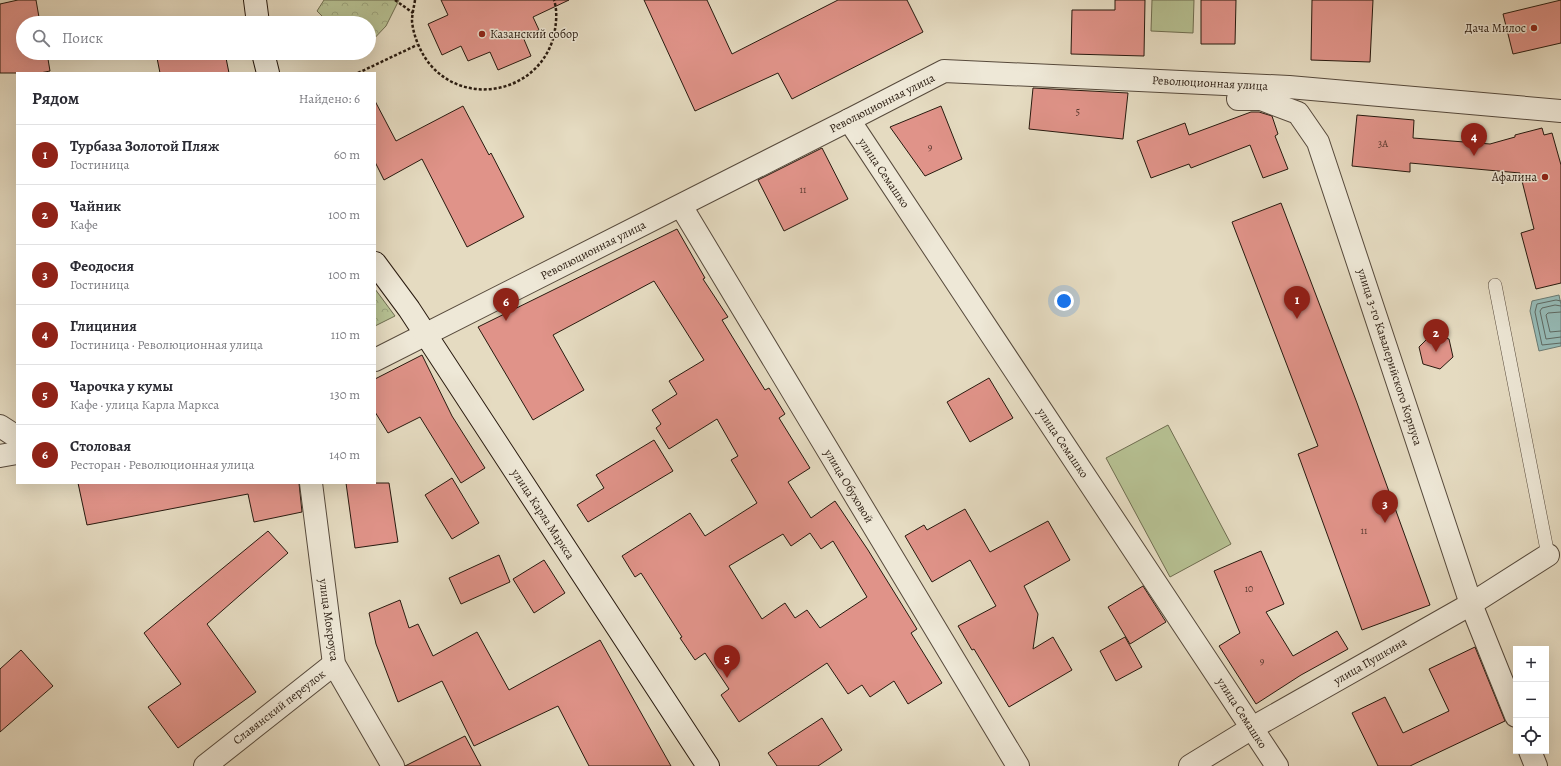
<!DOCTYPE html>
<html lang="ru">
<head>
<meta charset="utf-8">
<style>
  body { margin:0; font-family:Alegreya,serif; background:#f7f7f7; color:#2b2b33 }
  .controls { position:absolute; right:12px; bottom:12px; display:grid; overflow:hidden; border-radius:0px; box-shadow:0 4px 16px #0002 }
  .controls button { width:36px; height:36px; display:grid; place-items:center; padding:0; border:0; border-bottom:1px solid #e1e1e2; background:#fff; color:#2b2b33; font:20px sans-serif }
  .you { position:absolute; left:1064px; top:301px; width:14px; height:14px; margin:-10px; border:3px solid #fff; border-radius:50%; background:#1a73e8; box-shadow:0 0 0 6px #1a73e833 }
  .badge { display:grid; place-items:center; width:26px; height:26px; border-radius:50%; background:#8f2418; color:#fff; font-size:13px; font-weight:700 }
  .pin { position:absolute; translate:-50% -33px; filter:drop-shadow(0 1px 2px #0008) }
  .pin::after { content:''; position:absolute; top:21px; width:14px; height:12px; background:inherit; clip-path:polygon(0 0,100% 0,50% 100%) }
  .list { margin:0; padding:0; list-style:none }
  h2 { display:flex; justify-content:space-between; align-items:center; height:52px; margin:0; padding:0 16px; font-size:17px }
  h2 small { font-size:13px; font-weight:400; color:#7c7c81 }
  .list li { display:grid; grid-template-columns:26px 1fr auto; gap:12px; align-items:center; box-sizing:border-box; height:60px; padding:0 16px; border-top:1px solid #e1e1e2 }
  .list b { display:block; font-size:15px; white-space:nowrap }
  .list p { margin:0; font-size:13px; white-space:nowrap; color:#7c7c81 }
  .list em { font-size:13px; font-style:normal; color:#7c7c81 }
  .icon { flex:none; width:22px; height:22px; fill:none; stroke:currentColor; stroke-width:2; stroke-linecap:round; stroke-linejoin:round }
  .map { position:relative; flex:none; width:1561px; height:766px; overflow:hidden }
  .search { position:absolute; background:#fff; box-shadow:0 4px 16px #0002; left:16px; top:16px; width:360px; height:44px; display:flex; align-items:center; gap:10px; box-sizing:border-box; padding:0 14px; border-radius:22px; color:#7c7c81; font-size:15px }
  .panel { position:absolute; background:#fff; box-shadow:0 4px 16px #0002; left:16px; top:72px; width:360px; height:412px; border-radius:0px }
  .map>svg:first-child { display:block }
  .green { fill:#b6c092; stroke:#6f6d50 }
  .forest { fill:url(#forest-crowns); stroke:#6f6d50 }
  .water { fill:#96bbb7; stroke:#6a7b74 }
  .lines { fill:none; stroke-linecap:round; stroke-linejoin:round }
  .shore { stroke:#5f6a63; stroke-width:1 }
  .building { fill:#e09389; stroke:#281a0f; fill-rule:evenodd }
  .service-casing { stroke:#574a3c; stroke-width:14 }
  .minor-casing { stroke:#574a3c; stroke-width:24 }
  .secondary-casing { stroke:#281a0f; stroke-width:24 }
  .path { stroke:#281a0f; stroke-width:2.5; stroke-dasharray:3 2; stroke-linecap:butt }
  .service { stroke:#eee8d7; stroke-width:13 }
  .minor { stroke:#eee8d7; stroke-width:22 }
  .secondary { stroke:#eee8d7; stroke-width:22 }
  .poi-dot { fill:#8f2418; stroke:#eee8d7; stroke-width:1.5 }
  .labels { text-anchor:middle; stroke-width:3; stroke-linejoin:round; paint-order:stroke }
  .number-label { font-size:10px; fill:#56382e }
  .poi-label { font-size:12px; fill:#281a0f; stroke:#eee8d7; text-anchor:end }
  .street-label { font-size:12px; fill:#281a0f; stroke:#eee8d7 }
</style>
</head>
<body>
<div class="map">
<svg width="1561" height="766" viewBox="0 0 1561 766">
  <defs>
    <pattern id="forest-crowns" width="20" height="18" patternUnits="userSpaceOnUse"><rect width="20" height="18" fill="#b6c092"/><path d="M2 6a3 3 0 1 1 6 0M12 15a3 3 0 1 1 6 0" fill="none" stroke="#9ca47d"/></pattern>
  </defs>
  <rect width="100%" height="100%" fill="#e5dbc1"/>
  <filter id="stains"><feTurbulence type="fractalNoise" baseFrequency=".005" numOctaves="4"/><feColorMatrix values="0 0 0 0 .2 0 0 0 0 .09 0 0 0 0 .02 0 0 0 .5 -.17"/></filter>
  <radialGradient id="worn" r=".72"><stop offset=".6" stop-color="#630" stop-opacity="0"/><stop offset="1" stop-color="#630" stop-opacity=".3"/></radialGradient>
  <g class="green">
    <path d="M1152 0H1194L1193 33 1151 31Z"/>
    <path d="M1168 425 1231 544 1170 577 1106 458Z"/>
  </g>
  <g class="forest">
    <path d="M324 0H399L386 26 369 44V23H329L317 11Z"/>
    <path d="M375 289 395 316 375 326Z"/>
  </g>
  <path class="water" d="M1559 295 1561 305V346L1539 351 1530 311 1532 301Z"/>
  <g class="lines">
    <g class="shore">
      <path d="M1561 301 1556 300 1537 304 1535 312 1542 345 1561 343"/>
      <path d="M1561 306 1555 305 1542 308 1540 311 1546 339 1561 337"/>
      <path d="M1561 312 1548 313 1546 315 1550 332 1561 331"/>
    </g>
  </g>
  <g class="building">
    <path d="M18 0H36L40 23H23V53H47L50 71 40 73H0V4Z"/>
    <path d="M441 0H569L533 17 539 30 523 37 531 56 498 70 490 52 468 61 461 46 442 55 428 24 448 15Z"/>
    <path d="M644 0H707L732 54 838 0H907L923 32 792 99 778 73 695 111Z"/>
    <path d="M1115 0H1145L1144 56 1071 54 1072 10H1115Z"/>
    <path d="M1201 0H1236L1235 44H1201Z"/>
    <path d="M1312 0H1373L1370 62 1311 60Z"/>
    <path d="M1561 0V43L1513 54 1503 14Z"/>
    <path d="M156 53H225L229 73H160Z"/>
    <path d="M1033 88 1128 93 1123 139 1029 129Z"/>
    <path d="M375 101 396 141 463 106 489 155 491 153 524 217 467 247 422 159 384 180 375 162Z"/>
    <path d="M941 106 962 159 925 176 890 127Z"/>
    <path d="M1251 112H1259L1272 116 1278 134 1275 136 1288 169 1263 178 1250 145 1191 168 1189 164 1151 178 1137 141 1185 123 1189 135Z"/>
    <path d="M1357 115 1414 120 1413 138 1490 144 1515 137V135L1542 128 1544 135 1552 133 1561 165V283L1536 289 1521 233 1534 229 1520 173 1410 163V172L1352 166Z"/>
    <path d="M822 148 848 199 784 231 758 180Z"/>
    <path d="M1281 203 1357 403 1430 605 1362 630 1298 454 1318 446 1232 222Z"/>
    <path d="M677 229 705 278 703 279 728 317 722 320 765 390 769 388 785 414 779 418 810 468 788 482 811 518 835 501 868 550 917 629 911 633 942 683 908 704 894 681 870 697 862 685 848 694 827 663 739 722 721 695 729 689 705 653 695 660 680 638 682 637 641 573 635 577 622 556 690 513 705 536 757 503 731 460 738 456 717 419 669 449 656 428 661 424 652 410 677 394 669 381 704 360 654 281 553 335 584 390 533 420 478 327ZM810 533 821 549 833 541 867 597 820 628 807 610 795 618 785 603 762 619 729 566 783 534 791 546Z"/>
    <path d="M1432 334 1449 339 1453 357 1440 369 1423 364 1419 347Z"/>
    <path d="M422 355 452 416 485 468 461 483 420 417 388 433 375 412V379Z"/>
    <path d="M989 378 1013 418 970 442 947 402Z"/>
    <path d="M654 440 673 471 588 522 577 505 604 488 596 475Z"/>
    <path d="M452 478 479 523 452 539 425 495Z"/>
    <path d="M78 483H299L302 512 254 522 248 494 87 525Z"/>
    <path d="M346 483H389L398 542 355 548Z"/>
    <path d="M965 509 990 552 1048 521 1070 560 1024 586 1038 614 1033 649 1053 637 1072 670 1009 707 974 649 972 650 958 626 996 606 970 560 932 582 905 536 924 525 927 530Z"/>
    <path d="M268 531 288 553 207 624 256 692 178 748 148 707 181 684 144 633Z"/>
    <path d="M1261 551 1284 604 1266 612 1293 656 1337 631 1348 649 1301 675 1256 704 1219 646 1240 633 1214 571Z"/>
    <path d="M499 555 510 582 461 604 449 578Z"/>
    <path d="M544 560 565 593 534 613 513 579Z"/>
    <path d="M1143 586 1166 622 1130 644 1108 607Z"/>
    <path d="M400 600 409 628 418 624 433 656 477 632 509 690 600 640 671 766H589L558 706 474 746 442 681 398 702 376 644 369 613Z"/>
    <path d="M1125 637 1142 667 1116 681 1100 651Z"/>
    <path d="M1475 647 1505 721 1410 766H1378L1352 713 1385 697 1403 733 1449 711 1429 669Z"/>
    <path d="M21 650 53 686 0 732V669Z"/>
    <path d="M822 718 842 750 818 766H777L768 753Z"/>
    <path d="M465 736 481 766H405Z"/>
  </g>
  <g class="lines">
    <defs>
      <path id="service" d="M1495 285 1548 555"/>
      <g id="minor">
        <path d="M1238 99H1261L1298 113 1318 142 1471 604 1516 716"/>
        <path d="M849 120 1277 766"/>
        <path d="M681 206 1018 766"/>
        <path d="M375 360 849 120 944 71 1289 87 1561 111"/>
        <path d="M0 426 17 437"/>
        <path d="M0 456 17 453"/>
        <path d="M311 483 334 664 393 766"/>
        <path d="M1530 751 1536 766"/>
        <path d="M205 766 334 664"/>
        <path d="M1190 766 1252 728 1471 604 1548 555"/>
      </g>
      <g id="secondary">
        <path d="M255 0 258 23"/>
        <path d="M263 53 268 73"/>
        <path d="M375 263 409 309 708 766"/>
      </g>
    </defs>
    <use href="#service" class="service-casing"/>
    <use href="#minor" class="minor-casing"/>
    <use href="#secondary" class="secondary-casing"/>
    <g class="path">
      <path d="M395 0 413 13"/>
      <path d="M415 0C414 7 412 14 412 21 413 33 418 46 424 56 456 108 535 97 553 39 556 27 558 12 554 0"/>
      <path d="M358 73 417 45"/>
    </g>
    <use href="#service" class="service"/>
    <use href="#minor" class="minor"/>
    <use href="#secondary" class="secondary"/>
  </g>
  <g class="poi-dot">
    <circle cx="1534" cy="28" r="4"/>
    <circle cx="482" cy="34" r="4"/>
    <circle cx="1545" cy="177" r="4"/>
  </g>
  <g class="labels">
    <g class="number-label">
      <text x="1078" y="115">5</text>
      <text x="1383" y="147">3А</text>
      <text x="930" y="150">9</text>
      <text x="803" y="193">11</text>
      <text x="1364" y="534">11</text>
      <text x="1249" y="592">10</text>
      <text x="1262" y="664">9</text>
    </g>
    <g class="poi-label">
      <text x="1526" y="32">Дача Милос</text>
      <text x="490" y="38" text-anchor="start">Казанский собор</text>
      <text x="1537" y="181">Афалина</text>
    </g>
    <g class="street-label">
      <text transform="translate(1210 83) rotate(3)" y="4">Революционная улица</text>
      <text transform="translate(882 103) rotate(-27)" y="4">Революционная улица</text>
      <text transform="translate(884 173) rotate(56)" y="4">улица Семашко</text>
      <text transform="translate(593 250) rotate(-27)" y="4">Революционная улица</text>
      <text transform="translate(1390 357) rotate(72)" y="4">улица 3-го Кавалерийского Корпуса</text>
      <text transform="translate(1063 443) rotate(56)" y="4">улица Семашко</text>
      <text transform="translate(849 486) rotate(59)" y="4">улица Обуховой</text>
      <text transform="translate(543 514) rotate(57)" y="4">улица Карла Маркса</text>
      <text transform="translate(329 620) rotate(82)" y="4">улица Мокроуса</text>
      <text transform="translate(1370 661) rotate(-30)" y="4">улица Пушкина</text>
      <text transform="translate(279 707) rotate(-38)" y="4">Славянский переулок</text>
      <text transform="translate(1242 713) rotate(57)" y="4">улица Семашко</text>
    </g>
  </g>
  <rect width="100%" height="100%" filter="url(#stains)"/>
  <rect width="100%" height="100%" fill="url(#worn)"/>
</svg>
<div class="controls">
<button>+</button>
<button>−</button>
<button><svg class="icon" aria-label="locate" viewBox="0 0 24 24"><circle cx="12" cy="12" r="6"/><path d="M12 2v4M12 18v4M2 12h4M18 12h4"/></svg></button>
</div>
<div class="you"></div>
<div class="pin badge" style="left:1297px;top:319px">1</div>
<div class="pin badge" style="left:1436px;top:352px">2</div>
<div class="pin badge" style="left:1385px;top:523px">3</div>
<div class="pin badge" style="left:1474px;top:156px">4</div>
<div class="pin badge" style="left:727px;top:678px">5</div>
<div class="pin badge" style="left:506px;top:321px">6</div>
<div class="search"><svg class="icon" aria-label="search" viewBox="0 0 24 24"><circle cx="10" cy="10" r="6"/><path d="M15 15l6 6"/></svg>Поиск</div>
<section class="panel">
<h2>Рядом<small>Найдено: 6</small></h2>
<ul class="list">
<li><span class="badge">1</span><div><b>Турбаза Золотой Пляж</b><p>Гостиница</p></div><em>60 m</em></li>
<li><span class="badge">2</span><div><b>Чайник</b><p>Кафе</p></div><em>100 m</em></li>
<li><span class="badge">3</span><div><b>Феодосия</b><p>Гостиница</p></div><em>100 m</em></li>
<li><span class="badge">4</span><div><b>Глициния</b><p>Гостиница · Революционная улица</p></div><em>110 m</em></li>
<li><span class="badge">5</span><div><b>Чарочка у кумы</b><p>Кафе · улица Карла Маркса</p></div><em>130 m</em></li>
<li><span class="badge">6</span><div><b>Столовая</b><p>Ресторан · Революционная улица</p></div><em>140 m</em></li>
</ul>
</section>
</div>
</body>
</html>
